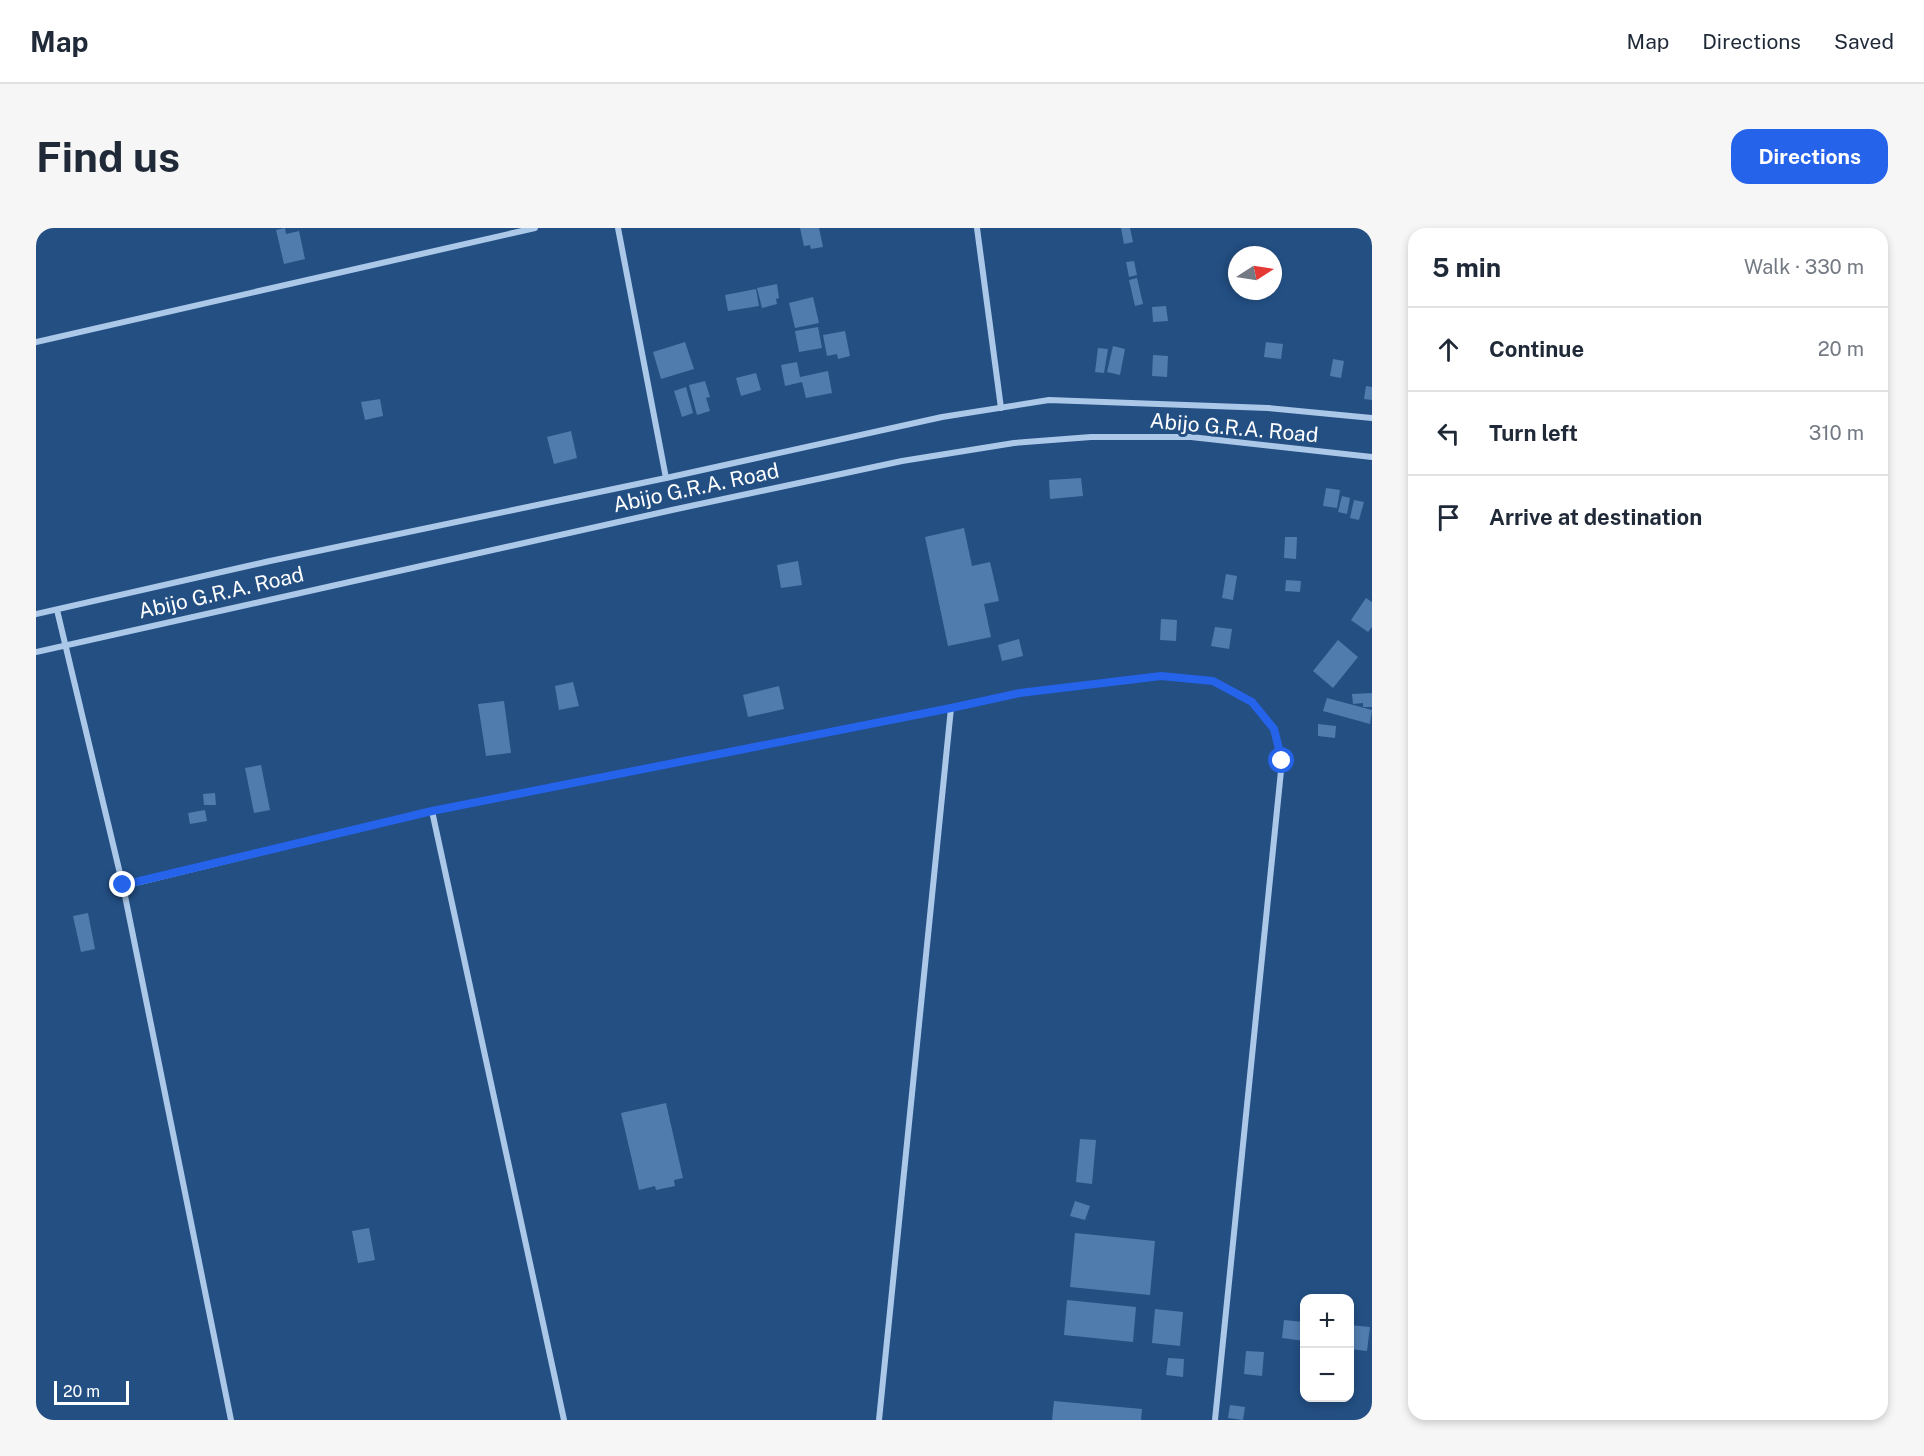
<!DOCTYPE html>
<html lang="en">
<head>
<meta charset="utf-8">
<style>
  body { margin:0; font-family:"Public Sans",sans-serif; background:#f6f6f7; color:#1f2937 }
  .controls { position:absolute; right:18px; bottom:18px; display:grid; overflow:hidden; border-radius:12px; box-shadow:0 3px 9px #0003 }
  .controls button { width:54px; height:54px; display:grid; place-items:center; padding:0; border:0; border-bottom:2px solid #e0e1e3; background:#fff; color:#1f2937; font:30px sans-serif }
  .compass { position:absolute; left:1192px; top:18px; width:54px; height:54px; border-radius:50%; background:#fff; box-shadow:0 3px 9px #0003; rotate:78deg }
  .scale { position:absolute; left:18px; bottom:15px; width:75px; box-sizing:border-box; padding-left:6px; border:3px solid #fff; border-top:0; font-size:16px; line-height:21px; white-space:nowrap; color:#fff; -webkit-text-stroke:4px #234f83; paint-order:stroke }
  .stop { position:absolute; width:18px; height:18px; margin:-14px; border:4px solid #2563eb; border-radius:50%; background:#fff }
  .stop.end { background:#2563eb; border-color:#fff; box-shadow:0 2px 6px #0008 }
  .list { margin:0; padding:0; list-style:none }
  h2 { display:flex; justify-content:space-between; align-items:center; height:78px; margin:0; padding:0 24px; font-size:26px }
  h2 small { font-size:20px; font-weight:400; color:#747a83 }
  .list li { display:grid; grid-template-columns:39px 1fr auto; gap:18px; align-items:center; box-sizing:border-box; height:84px; padding:0 24px; border-top:2px solid #e0e1e3 }
  .list b { display:block; font-size:22px; white-space:nowrap }
  .list em { font-size:20px; font-style:normal; color:#747a83 }
  .icon { flex:none; width:33px; height:33px; fill:none; stroke:currentColor; stroke-width:2; stroke-linecap:round; stroke-linejoin:round }
  .map { position:relative; flex:none; width:1336px; height:1192px; overflow:hidden; border-radius:18px }
  header { display:flex; align-items:center; gap:36px; box-sizing:border-box; height:84px; padding:0 30px; background:#fff; border-bottom:2px solid #e0e1e3 }
  header strong { font-size:28px }
  nav { display:flex; gap:33px; margin-inline-start:auto; font-size:21px }
  .intro { display:flex; align-items:center; justify-content:space-between; box-sizing:border-box; height:144px; padding:0 36px }
  h1 { margin:0; font-size:42px }
  .button { padding:15px 27px; border-radius:18px; background:#2563eb; color:#fff; font-size:21px; font-weight:700 }
  main { display:flex; gap:36px; padding:0 36px }
  aside { flex:1; background:#fff; border-radius:18px; box-shadow:0 3px 9px #0003 }
  .map>svg:first-child { display:block }
  .building { fill:#507bad }
  .lines { fill:none; stroke-linecap:round; stroke-linejoin:round }
  .street { stroke:#abc8e8; stroke-width:6 }
  .route { stroke:#2563eb; stroke-width:8 }
  .labels { text-anchor:middle; stroke-width:6; stroke-linejoin:round; paint-order:stroke }
  .street-label { font-size:21px; fill:#fff; stroke:#234f83 }
</style>
</head>
<body>
<header>
<strong>Map</strong>
<nav><a>Map</a><a>Directions</a><a>Saved</a></nav>
</header>
<div class="intro"><h1>Find us</h1><a class="button">Directions</a></div>
<main>
<div class="map">
<svg width="1336" height="1192" viewBox="0 0 1336 1192">
  <rect width="100%" height="100%" fill="#234f83"/>
  <g class="building">
    <path d="M249 0 250 6 263 3 269 31 248 36 240 2Z"/>
    <path d="M764 0H783L787 19 775 21 774 17 768 18Z"/>
    <path d="M1085 0H1094L1097 14 1088 16Z"/>
    <path d="M1098 33 1101 47 1093 49 1090 34Z"/>
    <path d="M1101 50 1107 76 1099 78 1093 52Z"/>
    <path d="M741 56 743 70 740 71 741 76 726 80 721 60Z"/>
    <path d="M720 61 723 78 692 83 689 67Z"/>
    <path d="M777 69 783 95 759 100 753 75Z"/>
    <path d="M1130 78 1132 93 1117 94 1116 79Z"/>
    <path d="M782 99 786 120 763 124 759 103Z"/>
    <path d="M809 103 814 128 802 131 801 126 791 128 787 107Z"/>
    <path d="M649 114 658 141 625 151 617 124Z"/>
    <path d="M1230 114 1247 116 1245 131 1228 129Z"/>
    <path d="M1077 118 1089 121 1084 147 1071 144Z"/>
    <path d="M1062 120 1072 121 1068 145 1059 144Z"/>
    <path d="M1117 127 1132 128 1131 149 1116 148Z"/>
    <path d="M1297 131 1308 133 1305 150 1294 148Z"/>
    <path d="M761 134 764 149 792 143 796 165 770 170 766 154 749 158 745 137Z"/>
    <path d="M720 145 725 162 705 168 700 150Z"/>
    <path d="M669 153 674 169 670 170 674 183 661 187 653 157Z"/>
    <path d="M1330 158 1336 159V172L1328 171Z"/>
    <path d="M650 159 657 185 646 189 638 163Z"/>
    <path d="M344 171 347 188 329 192 325 174Z"/>
    <path d="M535 203 541 230 518 236 511 209Z"/>
    <path d="M1045 250 1047 268 1014 271 1013 252Z"/>
    <path d="M1290 260 1304 262 1301 280 1287 278Z"/>
    <path d="M1306 268 1314 270 1311 286 1302 284Z"/>
    <path d="M1318 272 1328 274 1323 292 1314 290Z"/>
    <path d="M928 300 936 338 954 334 963 373 948 376 955 409 912 418 889 309Z"/>
    <path d="M1249 309H1261L1260 331 1248 330Z"/>
    <path d="M762 333 766 357 745 360 741 337Z"/>
    <path d="M1190 346 1201 348 1197 372 1186 370Z"/>
    <path d="M1250 352 1265 353 1264 364 1249 363Z"/>
    <path d="M1330 370 1336 374V399L1332 404 1315 392Z"/>
    <path d="M1125 391 1141 392 1140 413 1124 412Z"/>
    <path d="M1179 399 1196 401 1193 421 1175 418Z"/>
    <path d="M983 411 987 428 966 433 962 417Z"/>
    <path d="M1302 412 1322 429 1297 460 1277 443Z"/>
    <path d="M537 454 543 478 523 482 519 458Z"/>
    <path d="M743 458 748 481 712 489 707 467Z"/>
    <path d="M1336 465V479H1327V475L1317 476 1316 466Z"/>
    <path d="M1291 470 1336 482 1334 496 1287 483Z"/>
    <path d="M468 473 475 525 450 528 442 476Z"/>
    <path d="M1282 496 1300 498 1299 510 1282 508Z"/>
    <path d="M225 537 234 582 218 585 209 540Z"/>
    <path d="M179 565 180 577H168L167 566Z"/>
    <path d="M169 582 171 593 154 596 152 585Z"/>
    <path d="M52 685 59 721 45 724 37 688Z"/>
    <path d="M630 875 647 950 638 952 639 958 620 962 619 958 603 962 585 885Z"/>
    <path d="M1044 911 1060 912 1056 956 1040 954Z"/>
    <path d="M1039 973 1054 978 1049 992 1034 988Z"/>
    <path d="M333 1000 339 1032 322 1035 316 1003Z"/>
    <path d="M1039 1005 1119 1013 1114 1067 1034 1059Z"/>
    <path d="M1031 1072 1100 1079 1097 1114 1028 1107Z"/>
    <path d="M1119 1081 1147 1084 1144 1118 1116 1115Z"/>
    <path d="M1248 1092 1268 1094V1113L1246 1110Z"/>
    <path d="M1314 1097 1334 1099 1331 1123 1314 1121Z"/>
    <path d="M1210 1123 1228 1124 1226 1148 1208 1146Z"/>
    <path d="M1132 1130 1148 1131 1147 1149 1130 1147Z"/>
    <path d="M1018 1173 1106 1181 1105 1192H1016Z"/>
    <path d="M1194 1177 1209 1179 1207 1192 1192 1190Z"/>
  </g>
  <g class="lines">
    <g class="street">
      <path d="M582 0 630 250"/>
      <path d="M941 0 965 180"/>
      <path d="M0 114 499 0"/>
      <path d="M21 382 87 658 195 1192"/>
      <path d="M0 386 234 333 630 250 906 189 1013 172 1232 180 1336 190"/>
      <path d="M0 424 636 282 866 233 978 215 1055 209H1155L1336 229"/>
      <path d="M396 583 528 1192"/>
      <path d="M87 658 396 583 915 480 984 465 1125 448 1177 453 1216 474 1238 501 1246 533 1179 1192"/>
      <path d="M843 1192 915 480"/>
    </g>
  </g>
  <g class="lines">
    <path class="route" d="M87 657 396 583 915 480 984 465 1125 448 1177 453 1216 474 1238 501 1246 533"/>
  </g>
  <g class="labels">
    <g class="street-label">
      <text transform="translate(1198 200) rotate(5)" y="7">Abijo G.R.A. Road</text>
      <text transform="translate(660 260) rotate(-12)" y="7">Abijo G.R.A. Road</text>
      <text transform="translate(185 365) rotate(-13)" y="7">Abijo G.R.A. Road</text>
    </g>
  </g>
</svg>
<div class="controls">
<button>+</button>
<button>−</button>
</div>
<svg class="compass" viewBox="-18 -18 36 36"><path d="M0-13l5 13h-10z" fill="#e53935"/><path d="M0 13l5-13h-10z" fill="#747a83"/></svg>
<div class="scale">20 m</div>
<div class="stop" style="left:1246px;top:533px"></div>
<div class="stop end" style="left:87px;top:657px"></div>
</div>
<aside>
<h2>5 min<small>Walk · 330 m</small></h2>
<ul class="list">
<li><svg class="icon" aria-label="ahead" viewBox="0 0 24 24"><path d="M12 20V5M6 11l6-6 6 6"/></svg><div><b>Continue</b></div><em>20 m</em></li>
<li><svg class="icon" aria-label="left" viewBox="0 0 24 24"><path d="M17 20v-9H6M10 6l-5 5 5 5"/></svg><div><b>Turn left</b></div><em>310 m</em></li>
<li><svg class="icon" aria-label="arrive" viewBox="0 0 24 24"><path d="M6 21V4h12l-3 4 3 4H6"/></svg><div><b>Arrive at destination</b></div></li>
</ul>
</aside>
</main>
</body>
</html>
